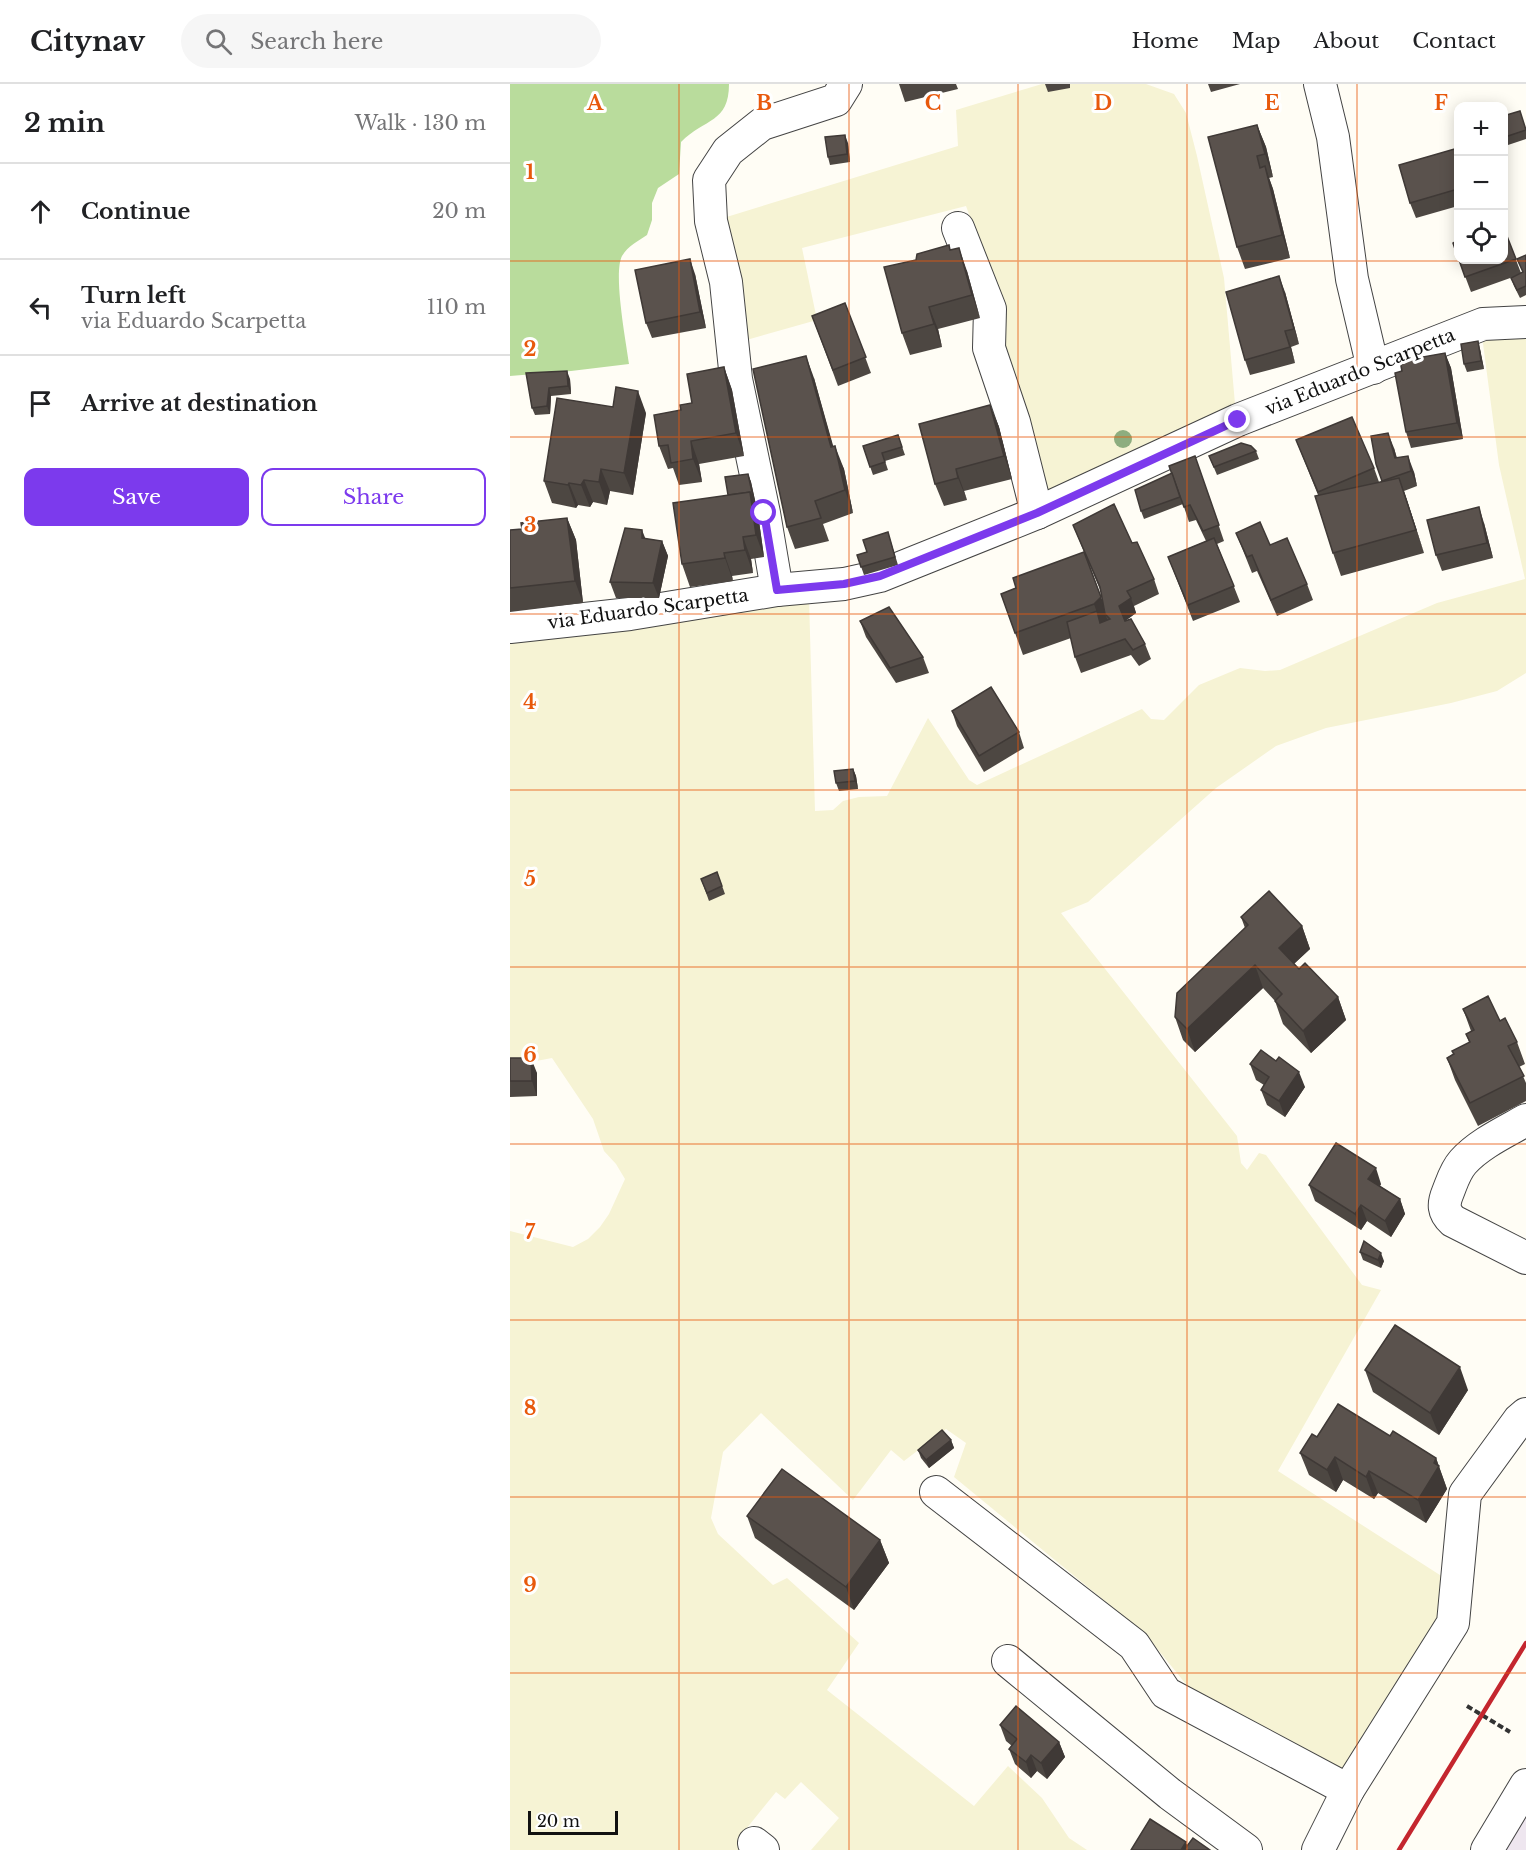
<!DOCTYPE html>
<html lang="en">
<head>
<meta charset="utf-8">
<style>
  body { margin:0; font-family:"Libre Baskerville",serif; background:#f6f6f6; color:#202124 }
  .controls { position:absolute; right:18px; top:18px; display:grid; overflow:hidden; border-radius:12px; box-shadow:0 3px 15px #0003 }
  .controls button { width:54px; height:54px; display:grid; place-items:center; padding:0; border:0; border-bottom:2px solid #e0e0e0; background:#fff; color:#202124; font:30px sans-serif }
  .scale { position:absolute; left:18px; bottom:15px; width:90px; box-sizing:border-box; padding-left:6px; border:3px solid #111; border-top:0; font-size:16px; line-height:21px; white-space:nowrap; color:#111; -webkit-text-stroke:4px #fff; paint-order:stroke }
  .stop { position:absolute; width:18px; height:18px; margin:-14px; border:4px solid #7c3aed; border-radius:50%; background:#fff }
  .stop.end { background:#7c3aed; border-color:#fff; box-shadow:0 2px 6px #0008 }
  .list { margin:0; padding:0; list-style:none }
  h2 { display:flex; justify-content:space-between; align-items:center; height:78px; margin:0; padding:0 24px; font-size:26px }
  h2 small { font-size:20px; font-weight:400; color:#757577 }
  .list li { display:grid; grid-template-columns:39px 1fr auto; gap:18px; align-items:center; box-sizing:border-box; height:96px; padding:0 24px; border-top:2px solid #e0e0e0 }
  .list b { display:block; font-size:22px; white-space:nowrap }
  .list p { margin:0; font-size:20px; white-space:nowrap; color:#757577 }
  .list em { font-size:20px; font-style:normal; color:#757577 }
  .actions { display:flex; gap:12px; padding:18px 24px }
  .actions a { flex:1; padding:14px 0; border:2px solid #7c3aed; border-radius:12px; text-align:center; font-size:21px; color:#7c3aed }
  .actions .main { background:#7c3aed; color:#fff }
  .icon { flex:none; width:33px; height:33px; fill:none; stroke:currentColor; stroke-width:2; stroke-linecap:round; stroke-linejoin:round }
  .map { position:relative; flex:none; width:1016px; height:1766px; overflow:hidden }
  header { display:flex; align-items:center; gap:36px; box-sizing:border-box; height:84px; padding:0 30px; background:#fff; border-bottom:2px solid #e0e0e0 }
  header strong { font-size:28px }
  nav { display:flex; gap:33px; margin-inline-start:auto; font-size:21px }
  .search { width:420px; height:54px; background:#f6f6f6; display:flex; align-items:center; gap:15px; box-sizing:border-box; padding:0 21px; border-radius:33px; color:#757577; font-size:22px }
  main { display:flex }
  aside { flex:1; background:#fff }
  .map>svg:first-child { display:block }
  .industrial { fill:#eee6ef }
  .farmland { fill:#f6f3d4 }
  .forest { fill:#b9dc9c }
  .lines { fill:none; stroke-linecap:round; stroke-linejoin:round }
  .minor-casing { stroke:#444; stroke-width:34 }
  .path { stroke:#333; stroke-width:4; stroke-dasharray:6 3; stroke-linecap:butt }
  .minor { stroke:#fff; stroke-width:32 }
  .rail { stroke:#c4262e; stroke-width:4.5 }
  .tree { fill:#8dad7f }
  .wall { fill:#4d4742; fill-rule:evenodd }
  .shaded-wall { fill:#3f3936 }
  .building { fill:#5a524d; stroke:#3f3936; stroke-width:1.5 }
  .route { stroke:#7c3aed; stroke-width:8 }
  .grid { fill:none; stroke:#e8590c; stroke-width:1.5; stroke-opacity:0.55 }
  .labels { text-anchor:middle; stroke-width:6; stroke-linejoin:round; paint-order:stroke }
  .street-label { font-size:18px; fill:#111; stroke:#fff }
  .grid-label { font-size:20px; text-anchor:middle; font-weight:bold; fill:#e8590c; stroke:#fff; stroke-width:6; stroke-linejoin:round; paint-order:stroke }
</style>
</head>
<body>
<header>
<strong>Citynav</strong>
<div class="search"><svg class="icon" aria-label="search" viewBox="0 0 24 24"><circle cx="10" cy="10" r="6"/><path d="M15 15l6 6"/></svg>Search here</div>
<nav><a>Home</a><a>Map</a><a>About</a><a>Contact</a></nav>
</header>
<main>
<aside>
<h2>2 min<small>Walk · 130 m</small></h2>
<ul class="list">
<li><svg class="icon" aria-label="ahead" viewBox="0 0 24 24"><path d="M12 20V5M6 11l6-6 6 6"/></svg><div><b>Continue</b></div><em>20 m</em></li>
<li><svg class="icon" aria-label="left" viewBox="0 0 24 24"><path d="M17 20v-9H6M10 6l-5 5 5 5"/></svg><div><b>Turn left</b><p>via Eduardo Scarpetta</p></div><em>110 m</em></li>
<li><svg class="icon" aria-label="arrive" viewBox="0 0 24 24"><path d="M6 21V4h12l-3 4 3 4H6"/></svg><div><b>Arrive at destination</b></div></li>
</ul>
<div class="actions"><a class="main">Save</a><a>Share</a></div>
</aside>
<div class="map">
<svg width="1016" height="1766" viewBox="0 0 1016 1766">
  <rect width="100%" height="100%" fill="#fffdf5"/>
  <path class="industrial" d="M1016 1715V1766H986Z"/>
  <g class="farmland">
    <path d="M532 0H636L664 10 676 29 687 72 714 194 725 320 534 413 487 254 491 219 456 122 292 164 307 236 226 259 210 135 448 62 446 26Z"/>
    <path d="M1016 250V589L987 607 941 619 816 644 766 662 706 704 578 818 551 829 727 1052 731 1079 737 1086 749 1069 756 1071 852 1201 871 1206 768 1387 933 1493V1524L843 1691 684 1610 636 1551 444 1393 456 1359 436 1345 394 1377 381 1366 343 1416 251 1329 213 1368 201 1434 208 1450 263 1501 277 1494 349 1559 317 1606 464 1722 498 1682 532 1714 559 1754 577 1766H301L329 1734 291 1698 275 1715 266 1708 228 1755 240 1766H0V1147L63 1163 78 1155 90 1143 99 1130 115 1095 106 1080 94 1067 83 1035 42 974 0 982V553L299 514 305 727 323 726 333 717 349 713 377 712 418 634 459 696 467 701 632 625 641 635 654 636 689 601 730 584 755 587 770 586 927 519 1015 495 989 381 972 252Z"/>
  </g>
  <path class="forest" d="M0 0H219C219 39 195 34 171 58L169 90 148 104 142 119V136L137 151C128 157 118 162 112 172 103 190 116 257 119 280L61 287 0 292Z"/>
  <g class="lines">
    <defs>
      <g id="minor">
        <path d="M810 0 823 53 842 195 863 284"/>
        <path d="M448 144 480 225 479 264 504 338 527 429"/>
        <path d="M267 506 254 429 226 295 216 198 201 137 199 96 218 67 252 40 326 16 336 0"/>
        <path d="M0 543 120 530 267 506 334 500 370 492 527 429 728 336 973 240 1016 238"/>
        <path d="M1016 1036C995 1048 969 1060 953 1078 945 1087 942 1098 938 1108 933 1120 933 1128 943 1137L1016 1174"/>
        <path d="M426 1408 624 1561 656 1609 838 1706"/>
        <path d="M498 1577 660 1710 736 1766"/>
        <path d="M244 1759 253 1766"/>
        <path d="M808 1766 838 1706 943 1539 955 1410 1009 1336 1016 1330"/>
        <path d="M977 1766 1016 1701"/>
      </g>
    </defs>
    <use href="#minor" class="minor-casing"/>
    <path class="path" d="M957 1622 1000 1648"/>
    <use href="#minor" class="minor"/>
    <path class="rail" d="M889 1766 1016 1559"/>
  </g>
  <circle class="tree" cx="613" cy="355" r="9"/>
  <g class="wall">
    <path d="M389 0H446L448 5 395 18Z"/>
    <path d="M535 0H560V4L538 8Z"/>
    <path d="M698 0H730L701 8Z"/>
    <path d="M747 41 756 63 763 93 759 94 763 105 780 174 735 185 727 163Z"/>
    <path d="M1016 45V55L998 61 993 48Z"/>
    <path d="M338 59 340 78 320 81 318 73Z"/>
    <path d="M948 64V122L906 134 900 119Z"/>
    <path d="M993 142 1011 189H1012L1016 171V211L1010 214 1004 202 1001 194 1003 193 961 208 949 176Z"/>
    <path d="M441 166 457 187 470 234 428 245 432 263 400 271 392 249 406 176Z"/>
    <path d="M185 190 196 244 142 254 136 239Z"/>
    <path d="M775 208 789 260 781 263 785 279 740 291 735 276Z"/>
    <path d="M335 219 361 289 328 302 302 232Z"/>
    <path d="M970 265 974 285 957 288 954 280Z"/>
    <path d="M935 269 941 284 953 355 901 364 896 348 892 287Z"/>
    <path d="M214 283 222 306 234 372 189 380 192 398 169 401 163 384 158 385 149 362 171 326 182 319Z"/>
    <path d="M16 289 60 295 61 310 41 312 40 330 25 331 22 324Z"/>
    <path d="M304 294 323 363 334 385 343 429 313 440 319 457 285 465 277 443Z"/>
    <path d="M480 321 489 343 502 395 454 407 457 416 434 422 425 400Z"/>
    <path d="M136 329 123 411 100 407 97 421 83 418 80 423 68 421 66 424 42 419 34 397Z"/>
    <path d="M388 351 395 371 375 377 378 386 363 391 353 362Z"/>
    <path d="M786 356 864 384 869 398 872 397 884 364 887 374 904 388 907 402 894 407 914 469 831 492 823 469 808 411Z"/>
    <path d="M746 367 749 375 707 391 699 372Z"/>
    <path d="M685 372 714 457 707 460 730 518 683 537 658 473 696 457 686 436 679 438 673 420 634 435 631 427 662 389Z"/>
    <path d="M238 390 241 398 248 430 254 473 241 475 243 489 222 492 223 497 180 503 172 480 218 411Z"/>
    <path d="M57 434 66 456 73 519 0 528V446L12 445Z"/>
    <path d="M974 439 983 474 932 487 926 471Z"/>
    <path d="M563 441 622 459 644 495 649 510 624 522 626 529 615 537 635 560 641 575 629 582 621 571 571 589 565 573 561 554 513 571 491 510 506 504 574 468ZM579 479 591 508 593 519Z"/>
    <path d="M378 448 388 481 354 491 347 471 357 468Z"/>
    <path d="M726 449 760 461 797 500 803 516 767 532 747 487 742 489Z"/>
    <path d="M136 455 152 457 158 472 149 514H106L100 498Z"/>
    <path d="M350 537 413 573 419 589 386 599 356 553Z"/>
    <path d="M442 627 509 648 514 664 474 688 447 642Z"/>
    <path d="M343 685 346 692 348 705 329 707 326 699Z"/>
    <path d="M207 788 215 810 199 817 191 795Z"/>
    <path d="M731 833 792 842 800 865 784 880 789 885 828 913 836 936 801 969 773 940 765 917 753 904 685 968 673 956 665 933 735 844Z"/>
    <path d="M953 925 990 937 1007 958 1015 980 1009 983 1016 999V1017L968 1042 945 996 937 974 959 958 956 950 961 947Z"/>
    <path d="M0 974 27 989V1012L0 1013Z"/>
    <path d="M740 980 795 1003 775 1033 757 1021 751 1006 754 1001 746 996Z"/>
    <path d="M871 1100 870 1102 890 1115 895 1130 881 1153 857 1137 851 1146 805 1117 799 1101Z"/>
    <path d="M850 1168 874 1177 871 1184 853 1176Z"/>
    <path d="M855 1286 958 1306 929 1351 863 1308Z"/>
    <path d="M880 1352 926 1374 937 1405 916 1439 868 1409 864 1415 833 1396 826 1408 799 1391 790 1369 807 1353Z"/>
    <path d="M441 1356 444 1364 419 1384 411 1374 408 1366Z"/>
    <path d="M237 1432 370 1456 379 1479 344 1526 245 1454Z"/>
    <path d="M490 1641 549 1658 555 1673 537 1695 527 1687 521 1694 505 1680 499 1665 502 1662 496 1657Z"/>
  </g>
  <g class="shaded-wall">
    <path d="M747 41 756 63 763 93 755 70Z"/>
    <path d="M335 51 338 59 340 78 337 70Z"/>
    <path d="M755 82 763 105 780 174 772 151Z"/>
    <path d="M449 164 457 187 470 234 462 211Z"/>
    <path d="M180 175 185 190 196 244 190 228Z"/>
    <path d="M769 192 775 208 789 260 784 245Z"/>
    <path d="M419 223 428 245 432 263 424 240Z"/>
    <path d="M775 247 781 263 785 279Z"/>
    <path d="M968 257 970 265 974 285 971 277Z"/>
    <path d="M935 269 941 284 953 355 947 339Z"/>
    <path d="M296 272 304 294 330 386 321 363Z"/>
    <path d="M214 283 222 306 234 372 226 349Z"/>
    <path d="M57 287 60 295 61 310 58 302Z"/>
    <path d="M39 304 41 312 40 330 37 322Z"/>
    <path d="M128 307 136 329 123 411 114 389Z"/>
    <path d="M480 321 489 343 502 395 494 372Z"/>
    <path d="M878 349 884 364 891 390 885 374Z"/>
    <path d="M181 357 189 380 192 398 183 375Z"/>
    <path d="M325 362 334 385 343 429 335 406Z"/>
    <path d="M898 372 904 388 907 402 901 387Z"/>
    <path d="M91 385 100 407 97 421 89 398Z"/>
    <path d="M446 385 454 407 457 416 448 394Z"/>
    <path d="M238 390 241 398 248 430 245 422Z"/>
    <path d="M889 394 897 416 914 469 906 446Z"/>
    <path d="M74 396 83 418 80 423 71 401Z"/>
    <path d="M59 399 68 421 66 424 58 401Z"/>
    <path d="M240 408 248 430 254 473 246 451Z"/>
    <path d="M969 423 974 439 983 474 977 459Z"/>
    <path d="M57 434 66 456 73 519 65 497Z"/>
    <path d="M132 446 138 461 132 454Z"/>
    <path d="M233 453 241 475 243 489 235 466Z"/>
    <path d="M152 457 158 472 149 514 143 499Z"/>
    <path d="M214 469 222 492 223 497 215 474Z"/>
    <path d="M591 513 599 535 595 530 598 537 596 554 584 520Z"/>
    <path d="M621 514 626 529 615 537 609 522Z"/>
    <path d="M343 685 346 692 348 705 345 697Z"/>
    <path d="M792 842 800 865 777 886 769 864Z"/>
    <path d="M745 881 753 904 685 968 677 945Z"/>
    <path d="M828 913 836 936 801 969 793 947Z"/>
    <path d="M21 974 27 989V1012L22 997Z"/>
    <path d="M789 988 795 1003 775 1033 769 1017Z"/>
    <path d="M866 1084 871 1100 864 1111 858 1095Z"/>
    <path d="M890 1115 895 1130 881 1153 875 1137Z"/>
    <path d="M851 1121 857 1137 851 1146 845 1130Z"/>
    <path d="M871 1169 874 1177 871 1184 868 1176Z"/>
    <path d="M950 1283 958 1306 929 1351 920 1329Z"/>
    <path d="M441 1356 444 1364 419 1384 416 1376Z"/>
    <path d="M825 1373 833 1396 826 1408 817 1386Z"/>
    <path d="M926 1374 937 1405 916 1439 908 1416Z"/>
    <path d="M859 1387 868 1409 864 1415 856 1393Z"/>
    <path d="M370 1456 379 1479 344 1526 336 1503Z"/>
    <path d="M549 1658 555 1673 537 1695 531 1679Z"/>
    <path d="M521 1671 527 1687 521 1694 516 1678Z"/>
    <path d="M676 1758 679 1766H671Z"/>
  </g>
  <g class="building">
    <path d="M1010 27 1016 46 995 53 993 48V32Z"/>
    <path d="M747 41 755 70 747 72 750 84 755 82 772 151 727 163 698 53Z"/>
    <path d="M335 51 337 70 318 73 315 53Z"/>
    <path d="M948 64V105L900 119 889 81Z"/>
    <path d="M993 142 1006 175 955 193 949 176H993Z"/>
    <path d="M948 156V174L943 159Z"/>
    <path d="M439 161 440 166 449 164 462 211 419 223 424 240 392 249 374 183 406 176 407 170Z"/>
    <path d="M1016 171V202L1007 206 1001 194 1013 188 1007 175Z"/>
    <path d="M180 175 190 228 136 239 125 186Z"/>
    <path d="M769 192 784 245 775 247 780 263 735 276 716 208Z"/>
    <path d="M335 219 356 273 323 286 302 232Z"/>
    <path d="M968 257 971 277 954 280 951 260Z"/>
    <path d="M935 269 947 339 896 348 885 289 892 287 890 277Z"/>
    <path d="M296 272 321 363 325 362 335 406 305 417 311 434 277 443 243 285Z"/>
    <path d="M214 283 226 349 181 357 183 375 161 379 158 361 149 362 144 331 171 326 170 321 182 319 177 290Z"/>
    <path d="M57 287 58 302 39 304 37 322 22 324 16 289Z"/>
    <path d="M106 303 128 307 114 389 91 385 89 398 74 396 71 401 59 399 58 401 34 397 47 314 103 323Z"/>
    <path d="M480 321 494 372 446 385 448 394 425 400 409 340Z"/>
    <path d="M842 333 864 384 808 408 786 356Z"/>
    <path d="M878 349 885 374 898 372 901 387 872 397 866 380 861 352Z"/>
    <path d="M388 351 392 363 372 369 375 378 360 383 353 362Z"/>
    <path d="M731 359 741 362 746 367 704 383 699 372Z"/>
    <path d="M685 372 709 441 693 447 680 421 674 423 659 382Z"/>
    <path d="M662 389 670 413 631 427 625 406Z"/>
    <path d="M238 390 245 422 240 408 218 411 215 393Z"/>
    <path d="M889 394 906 446 823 469 805 412Z"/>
    <path d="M240 408 246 451 233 453 235 466 214 469 215 474 172 480 163 419Z"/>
    <path d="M604 420 622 459 627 458 644 495 617 507 621 514 609 522 615 537 621 535 635 560 623 566 615 555 565 573 557 538 587 527 590 539 600 535 595 530 590 503 563 441Z"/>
    <path d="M969 423 977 459 926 471 917 436Z"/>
    <path d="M57 434 65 497 0 504V446L12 445 11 439Z"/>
    <path d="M750 438 760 461 777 454 797 500 761 516 742 471 737 473 726 449Z"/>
    <path d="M115 444 132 446V454L152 457 143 499 100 498Z"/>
    <path d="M378 448 385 473 351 483 347 471 357 468 353 456Z"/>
    <path d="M704 454 724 502 678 521 658 473Z"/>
    <path d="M574 468 591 513 584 520 505 549 491 510 506 504 503 494Z"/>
    <path d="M379 523 413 573 380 584 350 537Z"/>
    <path d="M481 603 509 648 469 672 442 627Z"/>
    <path d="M343 685 345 697 326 699 324 687Z"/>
    <path d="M207 788 212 802 197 809 191 795Z"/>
    <path d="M759 807 792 842 769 864 789 885 795 879 828 913 793 947 765 917 772 910 745 881 677 945 665 933 667 909 738 841 731 833Z"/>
    <path d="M978 912 990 937 995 934 1007 958 998 962 1014 992 960 1019 937 974 944 970 942 967 960 958 956 950 964 946 953 925Z"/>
    <path d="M751 966 766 977 769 973 789 988 769 1017 751 1006 759 993 740 980Z"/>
    <path d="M0 974H21L22 997H0Z"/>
    <path d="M826 1059 866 1084 858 1095 890 1115 875 1137 851 1121 845 1130 799 1101Z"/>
    <path d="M854 1157 871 1169 868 1176 850 1168Z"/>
    <path d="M885 1241 950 1283 920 1329 855 1286Z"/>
    <path d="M828 1320 880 1352 883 1347 926 1374 924 1379 929 1382 908 1416 859 1387 856 1393 825 1373 817 1386 790 1369 802 1350 807 1353Z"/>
    <path d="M432 1346 441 1356 416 1376 408 1366Z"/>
    <path d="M272 1385 370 1456 336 1503 237 1432Z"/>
    <path d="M506 1622 549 1658 531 1679 521 1671 516 1678 499 1665 507 1655 490 1641Z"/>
    <path d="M640 1735 676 1758 671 1766H621Z"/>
    <path d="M683 1754 700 1766H674Z"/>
  </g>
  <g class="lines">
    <path class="route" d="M254 429 267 506 334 500 370 492 527 429 728 336"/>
  </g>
  <path class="grid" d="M169 0V1766M339 0V1766M508 0V1766M677 0V1766M847 0V1766M0 177H1016M0 353H1016M0 530H1016M0 706H1016M0 883H1016M0 1060H1016M0 1236H1016M0 1413H1016M0 1589H1016"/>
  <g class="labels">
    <g class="street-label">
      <text transform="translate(850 288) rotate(-22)" y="6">via Eduardo Scarpetta</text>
      <text transform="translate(138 525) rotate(-8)" y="6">via Eduardo Scarpetta</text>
    </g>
  </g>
  <g class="grid-label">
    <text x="85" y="26">A</text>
    <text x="254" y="26">B</text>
    <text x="423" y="26">C</text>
    <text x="593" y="26">D</text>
    <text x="762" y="26">E</text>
    <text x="931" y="26">F</text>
    <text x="20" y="95">1</text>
    <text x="20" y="272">2</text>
    <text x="20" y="448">3</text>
    <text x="20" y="625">4</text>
    <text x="20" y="802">5</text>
    <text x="20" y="978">6</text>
    <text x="20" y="1155">7</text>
    <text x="20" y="1331">8</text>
    <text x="20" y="1508">9</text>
  </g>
</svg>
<div class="controls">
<button>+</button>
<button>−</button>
<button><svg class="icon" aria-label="locate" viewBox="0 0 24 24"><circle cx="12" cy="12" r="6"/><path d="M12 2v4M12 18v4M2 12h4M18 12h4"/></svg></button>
</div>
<div class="scale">20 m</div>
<div class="stop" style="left:254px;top:429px"></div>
<div class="stop end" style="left:728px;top:336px"></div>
</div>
</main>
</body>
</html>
